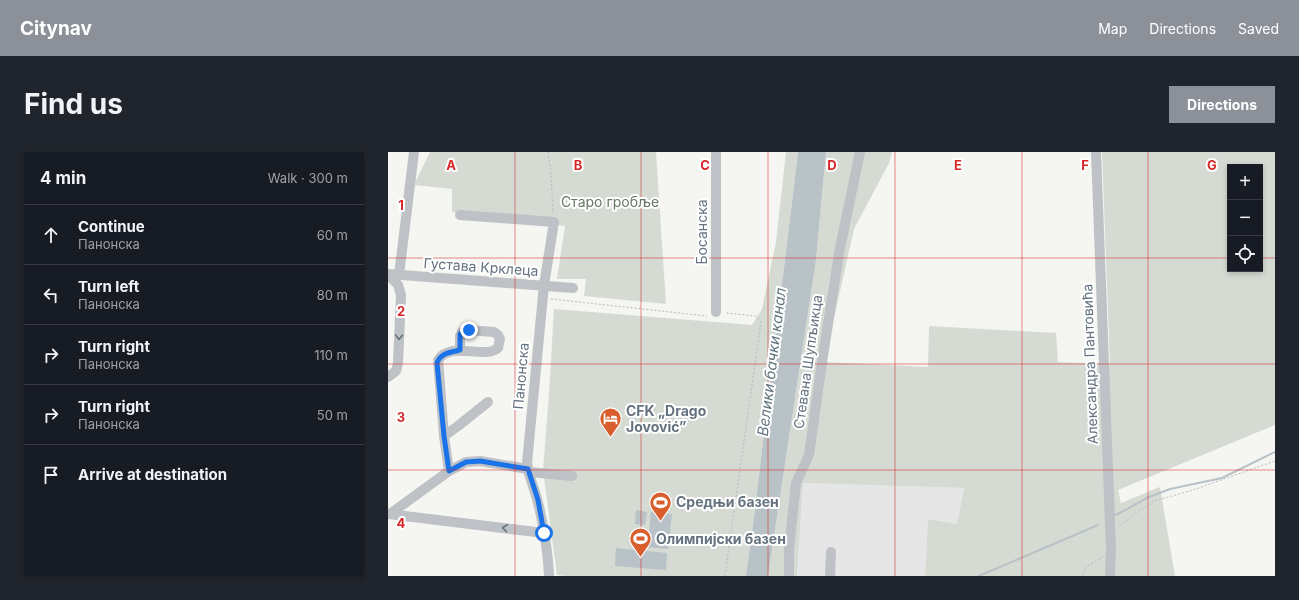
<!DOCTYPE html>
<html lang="en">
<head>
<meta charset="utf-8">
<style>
  body { margin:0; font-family:Inter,sans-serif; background:#20242c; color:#f1f3f6 }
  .controls { position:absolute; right:12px; top:12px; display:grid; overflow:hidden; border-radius:0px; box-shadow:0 2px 6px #0003 }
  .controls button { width:36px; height:36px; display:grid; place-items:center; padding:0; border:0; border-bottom:1px solid #363941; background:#171b24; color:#f1f3f6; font:20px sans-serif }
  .stop { position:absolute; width:12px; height:12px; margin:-9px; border:3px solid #1a73e8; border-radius:50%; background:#fff }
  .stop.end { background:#1a73e8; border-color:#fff; box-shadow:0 1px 4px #0008 }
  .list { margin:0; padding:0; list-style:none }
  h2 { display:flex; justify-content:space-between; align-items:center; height:52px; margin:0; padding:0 16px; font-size:17px }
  h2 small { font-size:13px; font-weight:400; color:#9ea1a6 }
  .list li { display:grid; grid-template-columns:26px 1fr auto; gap:12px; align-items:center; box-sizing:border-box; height:60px; padding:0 16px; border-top:1px solid #363941 }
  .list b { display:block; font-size:15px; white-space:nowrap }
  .list p { margin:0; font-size:13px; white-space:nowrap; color:#9ea1a6 }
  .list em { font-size:13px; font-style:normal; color:#9ea1a6 }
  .icon { flex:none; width:22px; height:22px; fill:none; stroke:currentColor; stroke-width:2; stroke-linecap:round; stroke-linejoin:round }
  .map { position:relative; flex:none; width:887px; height:424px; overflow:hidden; border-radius:0px }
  header { display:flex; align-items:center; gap:24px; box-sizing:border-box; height:56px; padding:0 20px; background:#8c9099; color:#fff }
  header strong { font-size:19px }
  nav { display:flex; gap:22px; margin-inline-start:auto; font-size:14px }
  .intro { display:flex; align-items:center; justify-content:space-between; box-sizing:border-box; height:96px; padding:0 24px }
  h1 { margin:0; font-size:28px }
  .button { padding:10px 18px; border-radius:0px; background:#8c9099; color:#fff; font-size:14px; font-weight:700 }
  main { display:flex; gap:24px; padding:0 24px }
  aside { flex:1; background:#171b24; border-radius:0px; box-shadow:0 2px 6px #0003 }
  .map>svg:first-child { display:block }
  .built { fill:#e5e6e5 }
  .green { fill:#d5dbd3; fill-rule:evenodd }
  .water { fill:#b8c2c7 }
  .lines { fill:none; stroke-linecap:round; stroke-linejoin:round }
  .stream { stroke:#b8c2c7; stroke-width:2 }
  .path { stroke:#b8babd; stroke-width:1; stroke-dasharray:2 2; stroke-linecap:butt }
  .minor { stroke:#bec1c5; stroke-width:10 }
  .oneway { stroke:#657381 }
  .route { stroke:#1a73e8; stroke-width:5 }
  .grid { fill:none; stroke:#d62828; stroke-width:1; stroke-opacity:0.55 }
  .labels { text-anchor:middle; stroke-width:4; stroke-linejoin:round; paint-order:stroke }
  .park-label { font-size:14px; fill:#677864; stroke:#fff }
  .street-label { font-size:14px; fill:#657381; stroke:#fff }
  .poi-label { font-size:14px; font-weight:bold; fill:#657381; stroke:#fff; text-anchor:start }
  .water-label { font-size:15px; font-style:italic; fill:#61747e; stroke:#fff }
  .grid-label { font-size:13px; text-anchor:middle; font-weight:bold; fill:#d62828; stroke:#fff; stroke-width:4; stroke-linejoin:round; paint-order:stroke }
</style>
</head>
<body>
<header>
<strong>Citynav</strong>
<nav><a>Map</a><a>Directions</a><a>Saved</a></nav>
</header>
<div class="intro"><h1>Find us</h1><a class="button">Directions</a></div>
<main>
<aside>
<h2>4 min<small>Walk · 300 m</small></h2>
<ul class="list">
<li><svg class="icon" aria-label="ahead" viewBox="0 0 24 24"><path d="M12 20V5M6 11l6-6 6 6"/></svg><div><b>Continue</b><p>Панонска</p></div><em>60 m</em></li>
<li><svg class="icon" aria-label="left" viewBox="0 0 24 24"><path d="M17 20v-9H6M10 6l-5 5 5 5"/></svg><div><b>Turn left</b><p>Панонска</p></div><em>80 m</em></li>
<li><svg class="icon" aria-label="right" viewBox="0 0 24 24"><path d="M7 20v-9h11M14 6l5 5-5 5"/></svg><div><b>Turn right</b><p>Панонска</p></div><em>110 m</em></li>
<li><svg class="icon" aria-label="right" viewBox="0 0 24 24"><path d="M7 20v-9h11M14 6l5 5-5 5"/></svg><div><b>Turn right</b><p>Панонска</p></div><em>50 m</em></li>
<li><svg class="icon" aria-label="arrive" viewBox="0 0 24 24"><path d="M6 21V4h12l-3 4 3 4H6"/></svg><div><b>Arrive at destination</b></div></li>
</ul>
</aside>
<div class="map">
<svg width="887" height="424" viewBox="0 0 887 424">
  <rect width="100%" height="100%" fill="#f5f5f1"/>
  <path class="built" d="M415 331 576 336 569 372 540 367 537 424H409Z"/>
  <g class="green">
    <path d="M42 0H268L278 152 196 144 198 127H169L177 74 64 60V37L26 33Z"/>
    <path d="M398 0H410L366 365 358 424H178L169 423 155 318 161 242 166 157 364 173 374 157 388 90Z"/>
    <path d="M438 0H504L501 11 466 77 436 210 540 215 541 174 668 181 670 210 722 212 714 0H887V273L730 338 733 351 772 335 787 424H537L540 367 569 372 576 336 415 331 409 424H380L428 108ZM842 15H872V117H842Z"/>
  </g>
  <g class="water">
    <path d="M410 0H438L428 108 380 424H358L366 365Z"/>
    <path d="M248 358 259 360 257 373 247 372Z"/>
    <path d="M263 360 284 362 280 397 257 395 244 388 245 378 261 380Z"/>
    <path d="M228 396 279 401 278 418 227 414Z"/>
  </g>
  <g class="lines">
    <g class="stream">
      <path d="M728 363 761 345 782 337 834 326 887 300"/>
      <path d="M591 424 710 373"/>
    </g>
    <g class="path">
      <path d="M160 0 163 20 165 61"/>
      <path d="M163 147 319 164"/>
      <path d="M731 374 757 355 766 349 802 339 887 309"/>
      <path d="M337 424 373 170 368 164 338 161"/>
      <path d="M694 424 698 415 715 405"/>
    </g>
    <g class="minor">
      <path d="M708 0 723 397 722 424"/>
      <path d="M72 63 166 70 156 133 139 311C140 323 146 335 149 347 155 369 160 401 161 424"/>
      <path d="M0 122 185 136"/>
      <path d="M0 122 10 133 13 143 10 211 8 219 0 225"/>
      <path d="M11 123 26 0"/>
      <path d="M328 160V0"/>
      <path d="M56 284 50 208C64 188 96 208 110 196L112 187 110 183 106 180 79 178 74 180 72 184V198"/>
      <path d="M61 319 56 284 70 274 100 250"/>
      <path d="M141 320 184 324"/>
      <path d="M0 362 156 381"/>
      <path d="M2 362 61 319 78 310 92 309 140 317"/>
      <path d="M401 424V397L408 331 421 303 434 210 452 96 472 0"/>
      <path d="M442 424 443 400"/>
    </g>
  </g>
  <defs><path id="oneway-chevron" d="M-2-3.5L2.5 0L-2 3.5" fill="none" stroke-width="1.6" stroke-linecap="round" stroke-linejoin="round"/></defs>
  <g class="oneway">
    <use href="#oneway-chevron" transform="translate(11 185) rotate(92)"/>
    <use href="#oneway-chevron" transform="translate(117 376) rotate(-173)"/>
  </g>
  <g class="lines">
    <path class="route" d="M81 178 76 179 72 182V198C63 200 52 201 49 211L56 284 61 319 78 310 92 309 140 317 150 348 156 381"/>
  </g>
  <path class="grid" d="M127 0V424M253 0V424M380 0V424M507 0V424M634 0V424M760 0V424M0 106H842M872 106H887M0 212H887M0 318H887"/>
  <defs>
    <symbol id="hotel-pin" viewBox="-11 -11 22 30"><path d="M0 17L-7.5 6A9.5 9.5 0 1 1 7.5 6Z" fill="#d95e2d" stroke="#fff"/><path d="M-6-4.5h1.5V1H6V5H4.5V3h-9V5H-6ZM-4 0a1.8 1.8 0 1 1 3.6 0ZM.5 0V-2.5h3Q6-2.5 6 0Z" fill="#fff"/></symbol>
    <symbol id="stadium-pin" viewBox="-11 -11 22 30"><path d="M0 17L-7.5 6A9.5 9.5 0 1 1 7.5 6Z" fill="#d95e2d" stroke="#fff"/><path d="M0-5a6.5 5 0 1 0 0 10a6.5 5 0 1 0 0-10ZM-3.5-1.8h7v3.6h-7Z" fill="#fff"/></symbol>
  </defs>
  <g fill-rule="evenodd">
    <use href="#hotel-pin" x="210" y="254" width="25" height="34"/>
    <use href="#stadium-pin" x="260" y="338" width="25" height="34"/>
    <use href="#stadium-pin" x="240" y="374" width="25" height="34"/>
  </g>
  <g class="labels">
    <g class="park-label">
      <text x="222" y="55">Старо гробље</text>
    </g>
    <g class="street-label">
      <text transform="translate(314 80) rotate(-90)" y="5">Босанска</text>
      <text transform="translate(93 115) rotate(4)" y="5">Густава Крклеца</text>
      <text transform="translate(420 210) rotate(-82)" y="5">Стевана Шупљикца</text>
      <text transform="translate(702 212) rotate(-92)" y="5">Александра Пантовића</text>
      <text transform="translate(133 224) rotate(-85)" y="5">Панонска</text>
    </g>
    <g class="poi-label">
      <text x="238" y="264">CFK „Drago<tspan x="238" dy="16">Jovović”</tspan></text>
      <text x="288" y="355">Средњи базен</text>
      <text x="268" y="392">Олимпијски базен</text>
    </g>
    <g class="water-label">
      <text transform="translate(384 210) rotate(-83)" y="5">Велики бачки канал</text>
    </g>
  </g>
  <g class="grid-label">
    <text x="63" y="18">A</text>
    <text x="190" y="18">B</text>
    <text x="317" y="18">C</text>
    <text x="444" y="18">D</text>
    <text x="570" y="18">E</text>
    <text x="697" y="18">F</text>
    <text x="824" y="18">G</text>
    <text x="13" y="58">1</text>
    <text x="13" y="164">2</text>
    <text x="13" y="270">3</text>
    <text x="13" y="376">4</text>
  </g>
</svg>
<div class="controls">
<button>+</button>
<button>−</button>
<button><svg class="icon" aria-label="locate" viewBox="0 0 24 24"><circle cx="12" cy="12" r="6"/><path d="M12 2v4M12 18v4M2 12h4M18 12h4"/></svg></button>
</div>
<div class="stop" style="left:156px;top:381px"></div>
<div class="stop end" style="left:81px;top:178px"></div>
</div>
</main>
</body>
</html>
